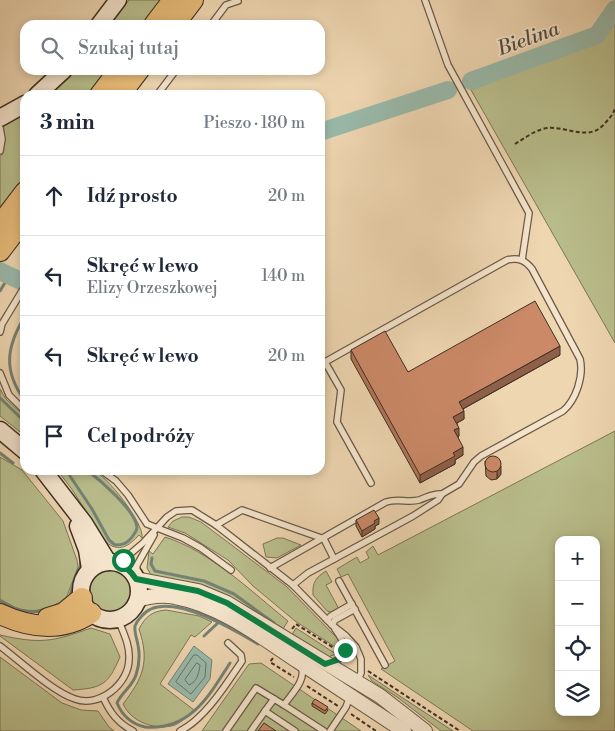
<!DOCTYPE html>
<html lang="pl">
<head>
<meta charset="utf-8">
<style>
  body { margin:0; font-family:"Libre Bodoni",serif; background:#f2f2f3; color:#1f2937 }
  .controls { position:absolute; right:15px; bottom:15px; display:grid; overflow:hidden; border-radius:10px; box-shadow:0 2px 8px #0003 }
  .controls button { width:45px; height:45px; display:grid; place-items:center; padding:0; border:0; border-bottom:1px solid #e0e1e3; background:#fff; color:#1f2937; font:25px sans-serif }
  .stop { position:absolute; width:15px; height:15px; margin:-11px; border:4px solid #0b8043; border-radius:50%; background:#fff }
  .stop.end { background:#0b8043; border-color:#fff; box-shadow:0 1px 5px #0008 }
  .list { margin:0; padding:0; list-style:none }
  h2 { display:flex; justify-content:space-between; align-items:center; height:65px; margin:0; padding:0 20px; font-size:21px }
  h2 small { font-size:16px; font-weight:400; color:#747a83 }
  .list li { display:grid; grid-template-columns:32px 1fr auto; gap:15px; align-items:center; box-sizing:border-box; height:80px; padding:0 20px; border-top:1px solid #e0e1e3 }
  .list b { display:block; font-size:19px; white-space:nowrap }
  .list p { margin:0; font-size:16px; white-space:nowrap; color:#747a83 }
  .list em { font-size:16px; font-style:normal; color:#747a83 }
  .icon { flex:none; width:28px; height:28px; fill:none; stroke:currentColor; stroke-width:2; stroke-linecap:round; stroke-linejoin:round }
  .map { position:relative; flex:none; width:615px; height:731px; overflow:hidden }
  .search { position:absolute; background:#fff; box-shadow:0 2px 8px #0003; left:20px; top:20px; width:305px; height:55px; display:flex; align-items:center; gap:12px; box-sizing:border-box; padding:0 18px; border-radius:15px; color:#747a83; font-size:19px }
  .panel { position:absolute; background:#fff; box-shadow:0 2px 8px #0003; left:20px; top:90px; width:305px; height:385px; border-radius:15px }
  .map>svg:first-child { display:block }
  .green { fill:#b9be8c; stroke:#7c7658; fill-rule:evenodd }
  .water { fill:#99b9aa; stroke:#758274 }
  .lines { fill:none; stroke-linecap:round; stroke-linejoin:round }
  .shore { stroke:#6c7466; stroke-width:1 }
  .stream { stroke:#758274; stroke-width:3 }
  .river { stroke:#99b9aa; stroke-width:18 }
  .service-casing { stroke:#6b5946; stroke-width:8 }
  .tertiary-casing { stroke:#6b5946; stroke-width:16 }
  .secondary-casing { stroke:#3f2f23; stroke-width:19 }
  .motorway-casing { stroke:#3f2f23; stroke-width:22 }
  .path { stroke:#3f2f23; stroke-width:2; stroke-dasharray:4 2.5; stroke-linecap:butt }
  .service { stroke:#f4e4cc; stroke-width:5.5 }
  .tertiary { stroke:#f4e4cc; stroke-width:14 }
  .secondary { stroke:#f4e4cc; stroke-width:16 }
  .motorway { stroke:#e7bb78; stroke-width:20 }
  .wall { fill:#af7659; stroke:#3f2f23 }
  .shaded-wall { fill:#8e6049; stroke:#3f2f23 }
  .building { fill:#cb8968; stroke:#3f2f23 }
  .route { stroke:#0b8043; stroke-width:6 }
  .labels { text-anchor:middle; stroke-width:4; stroke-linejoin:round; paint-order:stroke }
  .water-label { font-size:20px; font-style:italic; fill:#514b3e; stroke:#f4e4cc }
</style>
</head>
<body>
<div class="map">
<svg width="615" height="731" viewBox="0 0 615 731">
  <rect width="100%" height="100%" fill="#eed6b1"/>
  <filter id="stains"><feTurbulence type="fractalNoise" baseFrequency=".004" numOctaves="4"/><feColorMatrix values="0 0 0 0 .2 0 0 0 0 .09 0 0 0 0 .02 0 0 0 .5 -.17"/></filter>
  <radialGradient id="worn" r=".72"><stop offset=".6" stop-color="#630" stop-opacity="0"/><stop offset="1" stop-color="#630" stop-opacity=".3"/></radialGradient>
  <g class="green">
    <path d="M129 0H162L143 25H109Z"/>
    <path d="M615 16V343L471 90 602 36Z"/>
    <path d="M74 70H109L90 95H51Z"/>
    <path d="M25 113V176L0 207V126Z"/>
    <path d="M0 389 6 399 25 417V436L0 416Z"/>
    <path d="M615 431V731H473L381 669 395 661 348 574 341 577 337 569 357 557 360 563 369 558 366 552 373 546 378 555ZM559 540H596V712H559Z"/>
    <path d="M0 457 22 470 63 521 77 560 78 567 67 596 60 602 49 608 32 611 18 609 0 599Z"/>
    <path d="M57 470C66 470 84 468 92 470 106 474 145 524 142 538L139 535C129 546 119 553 106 542L71 488Z"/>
    <path d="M182 517H189L201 522 286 586 338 639 340 643V650L295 621 253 586 228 560 185 533 168 527 173 521Z"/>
    <path d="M165 537C210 551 252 592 288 621L281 632C261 618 239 599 215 590 195 583 171 583 151 575L147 568 149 551 153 554Z"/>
    <path d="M277 538H283L301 545 277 558 266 557 263 544Z"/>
    <circle cx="111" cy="591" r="21"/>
    <path d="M326 571 332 582 326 585 339 609 331 612 327 611 313 595C312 583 316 577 326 571Z"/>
    <path d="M166 610 199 616 212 622 195 637 191 635 160 684 194 710C188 715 182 722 175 725 156 731 131 722 123 704 143 678 150 662 139 629 145 617 152 611 166 610Z"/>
    <path d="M91 628 110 634 120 657C108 685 102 688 73 690L0 636V635C40 644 52 642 91 628Z"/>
    <path d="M296 628 336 654 328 657 290 638Z"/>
    <path d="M0 657 62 703 81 710 98 711 109 727 114 731H0Z"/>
    <path d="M261 663 361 731H202L249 664Z"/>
    <path d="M368 675 453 731H441L397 697 372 681Z"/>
  </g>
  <path class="water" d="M194 646 212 660 210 679 193 702 168 684Z"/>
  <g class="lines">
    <g class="shore">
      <path d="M194 655H197L206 663 205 677 191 694 176 682Z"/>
      <path d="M197 663 200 665C199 673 197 682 189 685L185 680Z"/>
    </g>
    <g class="stream">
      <path d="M0 291 9 276"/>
      <path d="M25 316C6 347 3 371 25 401"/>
      <path d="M0 398 25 422"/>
      <path d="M0 453 13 463"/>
      <path d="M66 470 92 509 109 540 115 545C122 545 127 544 132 537 134 534 137 531 137 527 135 510 100 480 87 470"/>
      <path d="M152 558 151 564 155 571 204 581 234 594 274 623"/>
      <path d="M70 596 76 575 80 567 81 559"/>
      <path d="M0 601C15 610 27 613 44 611"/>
      <path d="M204 636 220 621"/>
      <path d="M230 663C210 694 191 731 145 727 132 724 122 715 117 703 121 693 132 687 136 675 139 666 140 655 138 645 137 639 134 632 135 626 136 623 139 619 141 617 163 586 235 630 258 644"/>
    </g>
    <g class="river">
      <path d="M471 81 597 35 615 9"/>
      <path d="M320 132 448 90"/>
      <path d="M0 271 25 283"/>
    </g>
    <defs>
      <g id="service">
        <path d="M425 0 448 65 529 213 522 260"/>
        <path d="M211 25 226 5 238 1"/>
        <path d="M157 95 176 70"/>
        <path d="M0 128 2 139 0 151"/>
        <path d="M0 332 2 324 25 286"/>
        <path d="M0 373 9 395 25 411"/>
        <path d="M101 470 116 481 128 495 147 524 183 538 201 548 231 570"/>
        <path d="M371 483 337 422 341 390 325 362 507 260C518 257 525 260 532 269L580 359C584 376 576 400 563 411L481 456 474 462 459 484 442 494"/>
        <path d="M216 525 242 510 324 539 334 559 308 573 293 585"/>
        <path d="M116 562 123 560 143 543 167 517 176 511 192 510 216 525 293 585 332 625 346 636 356 647 361 659V673L357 681"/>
        <path d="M270 568 386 502C398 498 408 503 419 500 428 497 433 493 442 494L438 500 413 516 334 559"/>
        <path d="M136 578 137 565 154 535"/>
        <path d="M339 581 385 665"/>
        <path d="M327 620 331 616 352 604"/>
        <path d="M332 625 335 620 355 609"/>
        <path d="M0 646C20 661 53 692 75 699 99 708 129 684 129 659 130 645 123 632 118 619"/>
        <path d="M330 663C353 656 345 643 335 629"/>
        <path d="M301 666C307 680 292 693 284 705L324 731"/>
        <path d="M103 697C110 713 118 723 133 731"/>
        <path d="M274 699 265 711 295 731"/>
        <path d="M180 731C205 719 227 683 242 661L241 655 228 643"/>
        <path d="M226 731 256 688 284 705"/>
        <path d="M251 731 265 711"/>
        <path d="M330 731 346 707 350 696"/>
      </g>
      <g id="tertiary">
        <path d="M136 579 198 591 227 603 380 696 425 731"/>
        <path d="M137 600C150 596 161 594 175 597 220 605 261 637 299 662 334 685 369 708 404 731"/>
      </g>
      <g id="secondary">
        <path d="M99 25 118 0"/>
        <path d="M37 95 64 70"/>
        <path d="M0 118 25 104"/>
        <path d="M0 430 25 451"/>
        <path d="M43 470 84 523 108 562"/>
        <path d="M78 526 87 550 90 569"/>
        <circle cx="110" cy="591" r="29"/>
      </g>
      <g id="motorway">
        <path d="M154 25 173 0"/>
        <path d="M174 25 193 0"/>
        <path d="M100 95 119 70"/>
        <path d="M120 95 139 70"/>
        <path d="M0 225 25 192"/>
        <path d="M0 251 25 218"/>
        <path d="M0 614C30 628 62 632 91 613"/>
        <path d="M48 618 64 613 82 598"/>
      </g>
    </defs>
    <use href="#service" class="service-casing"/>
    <use href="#tertiary" class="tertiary-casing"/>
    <use href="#secondary" class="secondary-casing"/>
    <use href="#motorway" class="motorway-casing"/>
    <g class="path">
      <path d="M515 144C525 138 535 130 547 128 568 126 590 143 606 122 610 118 613 114 615 109"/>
      <path d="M292 629 296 624 337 650"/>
      <path d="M273 658 270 662 294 677"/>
      <path d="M368 671 460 731"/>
      <path d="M307 686 338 706"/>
      <path d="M351 714 376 731"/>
    </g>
    <use href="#service" class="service"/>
    <use href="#tertiary" class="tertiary"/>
    <use href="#secondary" class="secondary"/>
    <use href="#motorway" class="motorway"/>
  </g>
  <g class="wall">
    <path d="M351 350 408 372 560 355 463 409 464 419 457 423 459 436 458 437 463 455 455 460V464L420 483 351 359Z"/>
    <path d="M485 461 501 474 497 479 491 480 486 476Z"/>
    <path d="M356 520 379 524 375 526V529L362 537 356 526Z"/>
    <path d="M312 703 328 710 325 714 312 706Z"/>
  </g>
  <g class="shaded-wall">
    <path d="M560 346V355L459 411V402Z"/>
    <path d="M464 411V419L453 425V417Z"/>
    <path d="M459 428V436L454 439V430Z"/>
    <path d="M463 447V455L455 460V464L420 483V475L453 453Z"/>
    <path d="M501 466V474L497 479V471Z"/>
    <path d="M379 518V524L375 526V529L362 537V531L374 521Z"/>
  </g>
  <g class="building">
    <path d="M535 301 560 346 459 402 464 411 453 417 459 428 454 430 463 447 453 453 455 456 420 475 351 350 385 331 408 372Z"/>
    <circle cx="493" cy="464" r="8"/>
    <path d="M374 510 379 518 374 521 375 523 362 531 356 520Z"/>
    <path d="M315 699 328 707 325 711 312 703Z"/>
    <path d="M264 723 276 731H258Z"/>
  </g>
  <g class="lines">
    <path class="route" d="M123 560 116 562C126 566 131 571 136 579L198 591 227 603 325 664 340 659 345 650"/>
  </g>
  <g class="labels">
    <g class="water-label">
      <text transform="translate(528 38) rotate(-20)" y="7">Bielina</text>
    </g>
  </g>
  <rect width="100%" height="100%" filter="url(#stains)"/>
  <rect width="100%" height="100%" fill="url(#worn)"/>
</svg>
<div class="controls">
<button>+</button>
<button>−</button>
<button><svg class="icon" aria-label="locate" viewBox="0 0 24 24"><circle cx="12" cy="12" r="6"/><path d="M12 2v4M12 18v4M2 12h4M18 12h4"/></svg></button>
<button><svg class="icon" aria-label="layers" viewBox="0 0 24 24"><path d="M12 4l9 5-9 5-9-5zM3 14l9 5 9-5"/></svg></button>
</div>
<div class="stop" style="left:123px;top:560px"></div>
<div class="stop end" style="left:345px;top:650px"></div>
<div class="search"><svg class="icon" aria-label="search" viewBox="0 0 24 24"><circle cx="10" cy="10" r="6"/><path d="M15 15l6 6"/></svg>Szukaj tutaj</div>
<section class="panel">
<h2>3 min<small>Pieszo · 180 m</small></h2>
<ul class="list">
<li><svg class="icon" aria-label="ahead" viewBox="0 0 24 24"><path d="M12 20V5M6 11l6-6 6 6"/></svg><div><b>Idź prosto</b></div><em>20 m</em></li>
<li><svg class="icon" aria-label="left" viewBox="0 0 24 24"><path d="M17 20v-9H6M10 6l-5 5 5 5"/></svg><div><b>Skręć w lewo</b><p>Elizy Orzeszkowej</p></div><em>140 m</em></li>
<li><svg class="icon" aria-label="left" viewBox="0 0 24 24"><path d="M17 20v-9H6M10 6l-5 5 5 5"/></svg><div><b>Skręć w lewo</b></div><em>20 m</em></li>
<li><svg class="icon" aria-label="arrive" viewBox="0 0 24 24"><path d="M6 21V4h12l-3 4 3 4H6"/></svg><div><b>Cel podróży</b></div></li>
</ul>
</section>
</div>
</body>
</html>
